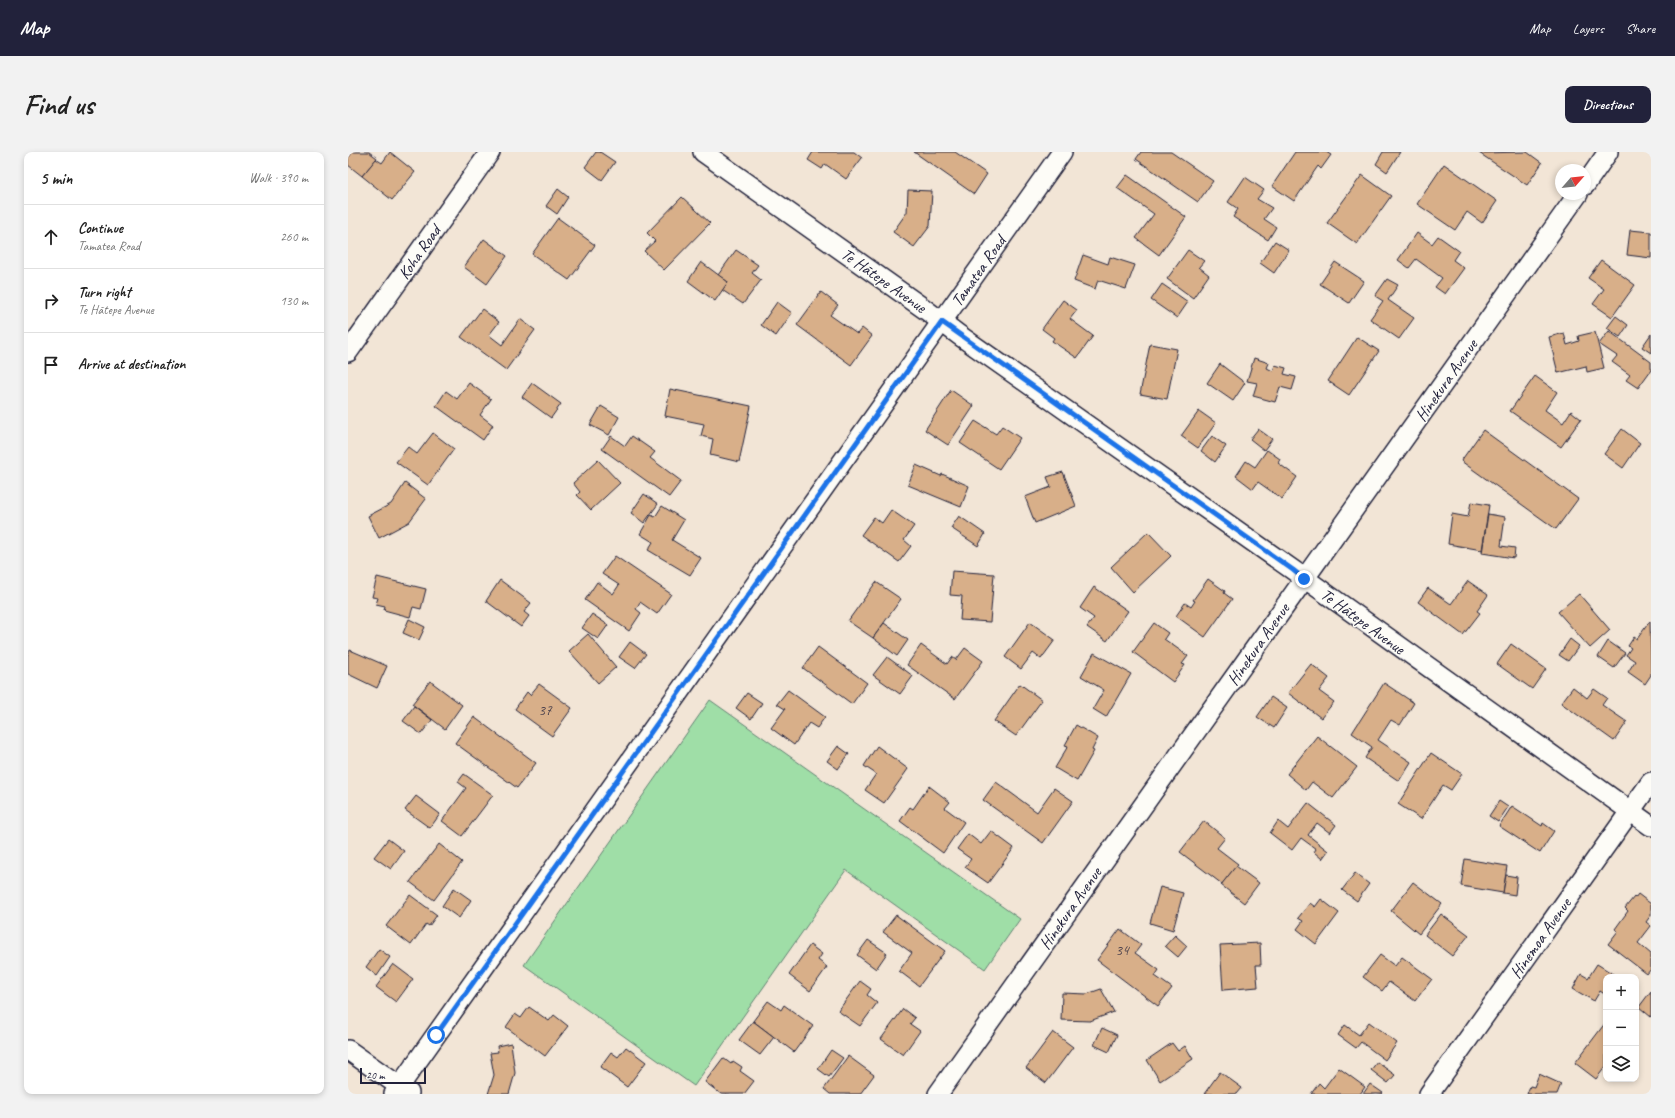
<!DOCTYPE html>
<html lang="en">
<head>
<meta charset="utf-8">
<style>
  body { margin:0; font-family:Caveat,sans-serif; background:#f2f2f2; color:#222 }
  .controls { position:absolute; right:12px; bottom:12px; display:grid; overflow:hidden; border-radius:8px; box-shadow:0 2px 6px #0003 }
  .controls button { width:36px; height:36px; display:grid; place-items:center; padding:0; border:0; border-bottom:1px solid #e0e0e0; background:#fff; color:#222; font:20px sans-serif }
  .compass { position:absolute; left:1207px; top:12px; width:36px; height:36px; border-radius:50%; background:#fff; box-shadow:0 2px 6px #0003; rotate:62deg }
  .scale { position:absolute; left:12px; bottom:10px; width:66px; box-sizing:border-box; padding-left:4px; border:2px solid #22223b; border-top:0; font-size:11px; line-height:14px; white-space:nowrap; color:#22223b; -webkit-text-stroke:3px #fdfcf7; paint-order:stroke }
  .stop { position:absolute; width:12px; height:12px; margin:-9px; border:3px solid #1a73e8; border-radius:50%; background:#fff }
  .stop.end { background:#1a73e8; border-color:#fff; box-shadow:0 1px 4px #0008 }
  .list { margin:0; padding:0; list-style:none }
  h2 { display:flex; justify-content:space-between; align-items:center; height:52px; margin:0; padding:0 16px; font-size:17px }
  h2 small { font-size:13px; font-weight:400; color:#767676 }
  .list li { display:grid; grid-template-columns:26px 1fr auto; gap:12px; align-items:center; box-sizing:border-box; height:64px; padding:0 16px; border-top:1px solid #e0e0e0 }
  .list b { display:block; font-size:15px; white-space:nowrap }
  .list p { margin:0; font-size:13px; white-space:nowrap; color:#767676 }
  .list em { font-size:13px; font-style:normal; color:#767676 }
  .icon { flex:none; width:22px; height:22px; fill:none; stroke:currentColor; stroke-width:2; stroke-linecap:round; stroke-linejoin:round }
  .map { position:relative; flex:none; width:1303px; height:942px; overflow:hidden; border-radius:8px }
  header { display:flex; align-items:center; gap:24px; box-sizing:border-box; height:56px; padding:0 20px; background:#22223b; color:#fff }
  header strong { font-size:19px }
  nav { display:flex; gap:22px; margin-inline-start:auto; font-size:14px }
  .intro { display:flex; align-items:center; justify-content:space-between; box-sizing:border-box; height:96px; padding:0 24px }
  h1 { margin:0; font-size:28px }
  .button { padding:10px 18px; border-radius:8px; background:#22223b; color:#fff; font-size:14px; font-weight:700 }
  main { display:flex; gap:24px; padding:0 24px }
  aside { flex:1; background:#fff; border-radius:8px; box-shadow:0 2px 6px #0003 }
  .map>svg:first-child { display:block }
  .green { fill:#9fdea7; stroke:#608071 }
  .building { fill:#d8af89; stroke:#22223b }
  .lines { fill:none; stroke-linecap:round; stroke-linejoin:round }
  .street-casing { stroke:#22223b; stroke-width:22 }
  .street { stroke:#fdfcf7; stroke-width:19 }
  .route { stroke:#1a73e8; stroke-width:5 }
  .labels { text-anchor:middle; stroke-width:3; stroke-linejoin:round; paint-order:stroke }
  .number-label { font-size:15px; fill:#50454e }
  .street-label { font-size:17px; fill:#22223b; stroke:#fdfcf7 }
</style>
</head>
<body>
<header>
<strong>Map</strong>
<nav><a>Map</a><a>Layers</a><a>Share</a></nav>
</header>
<div class="intro"><h1>Find us</h1><a class="button">Directions</a></div>
<main>
<aside>
<h2>5 min<small>Walk · 390 m</small></h2>
<ul class="list">
<li><svg class="icon" aria-label="ahead" viewBox="0 0 24 24"><path d="M12 20V5M6 11l6-6 6 6"/></svg><div><b>Continue</b><p>Tamatea Road</p></div><em>260 m</em></li>
<li><svg class="icon" aria-label="right" viewBox="0 0 24 24"><path d="M7 20v-9h11M14 6l5 5-5 5"/></svg><div><b>Turn right</b><p>Te Hātepe Avenue</p></div><em>130 m</em></li>
<li><svg class="icon" aria-label="arrive" viewBox="0 0 24 24"><path d="M6 21V4h12l-3 4 3 4H6"/></svg><div><b>Arrive at destination</b></div></li>
</ul>
</aside>
<div class="map">
<svg width="1303" height="942" viewBox="0 0 1303 942">
  <rect width="100%" height="100%" fill="#f2e5d6"/>
  <filter id="ink" filterUnits="userSpaceOnUse"><feTurbulence type="fractalNoise" baseFrequency=".025" numOctaves="2"/><feDisplacementMap in="SourceGraphic" scale="8" xChannelSelector="R" yChannelSelector="G"/><feConvolveMatrix kernelMatrix="1 2 1 2 8 2 1 2 1" color-interpolation-filters="sRGB"/></filter>
  <g filter="url(#ink)">
    <path class="green" d="M362 548 672 767 637 817 498 718 346 934 176 813Z"/>
    <g class="building">
      <path d="M5 0H21L29 6 14 24 0 13V6Z"/>
      <path d="M42 0 67 20 44 48 14 24 28 7 34 11Z"/>
      <path d="M248 0H252L267 10 254 28 237 15Z"/>
      <path d="M465 0H506L514 6 498 27 477 12 474 17 460 8Z"/>
      <path d="M566 0H607L639 22 626 42Z"/>
      <path d="M793 0H823L865 29 850 50 788 7Z"/>
      <path d="M947 0H978L983 3 973 17 970 14 946 49 924 34Z"/>
      <path d="M1035 0H1052L1039 20 1028 12Z"/>
      <path d="M1179 0 1194 11 1179 33 1131 1Z"/>
      <path d="M1096 12 1149 49 1134 71 1119 60 1107 78 1069 52Z"/>
      <path d="M779 23 838 65 811 103 788 86 806 62 769 36Z"/>
      <path d="M1014 23 1043 44 1009 92 979 71Z"/>
      <path d="M897 25 916 38 909 47 924 56 916 67 928 75 920 88 885 65 890 57 880 50Z"/>
      <path d="M210 37 220 45 209 62 198 54Z"/>
      <path d="M560 38 584 39 582 74 566 95 545 80 559 60Z"/>
      <path d="M334 45 362 71 316 118 296 99 307 89 299 81Z"/>
      <path d="M210 66 247 93 221 128 184 102Z"/>
      <path d="M1282 78 1303 80V106L1279 103Z"/>
      <path d="M1069 81 1084 92 1090 84 1111 99 1105 108 1116 116 1097 142 1087 135 1094 126 1068 107 1061 116 1050 108Z"/>
      <path d="M136 87 159 104 139 132 116 115Z"/>
      <path d="M927 89 941 98 926 121 912 111Z"/>
      <path d="M388 98 410 113 404 121 413 128 395 152 374 138 380 130 370 123Z"/>
      <path d="M840 98 856 109 851 115 861 123 845 146 819 127Z"/>
      <path d="M735 103 760 112 762 105 787 113 778 137 750 128 747 137 726 129Z"/>
      <path d="M1253 108 1287 133 1264 165 1245 152 1256 137 1240 126Z"/>
      <path d="M353 110 380 130 367 149 340 129Z"/>
      <path d="M987 110 1016 129 1001 151 972 132Z"/>
      <path d="M1039 127 1050 133 1040 148 1066 166 1051 187 1022 167 1035 149 1027 144Z"/>
      <path d="M814 132 840 150 829 166 803 148Z"/>
      <path d="M473 140 490 153 482 163 509 182 514 176 524 184 503 213 449 173Z"/>
      <path d="M715 148 729 158 722 167 745 184 729 206 704 189 706 186 694 177Z"/>
      <path d="M429 150 444 161 428 184 413 173Z"/>
      <path d="M134 157 151 170 141 183 154 193 172 167 187 178 158 218 113 185Z"/>
      <path d="M1268 164 1280 173 1272 185 1259 176Z"/>
      <path d="M1261 179 1303 210V218L1290 236 1278 228 1282 223 1264 210 1269 204 1251 192Z"/>
      <path d="M1247 180 1256 216 1239 220 1238 214 1210 221 1201 185 1216 181 1219 193 1231 189 1230 184Z"/>
      <path d="M1303 182V201L1294 195Z"/>
      <path d="M1009 185 1031 199 1001 243 980 229Z"/>
      <path d="M802 192 829 197 819 247 792 242Z"/>
      <path d="M906 206 921 211 919 216 925 219 927 213 938 216 936 222 948 225 944 238 932 235 927 250 905 244 909 231 899 229Z"/>
      <path d="M872 212 897 231 885 249 859 231Z"/>
      <path d="M1187 224 1209 240 1197 258 1215 271 1223 259 1233 267 1213 295 1162 259Z"/>
      <path d="M121 231 143 247 132 263 145 273 135 288 88 254 98 239 109 247Z"/>
      <path d="M184 231 213 252 203 266 174 245Z"/>
      <path d="M322 237 403 254 391 310 362 303 365 287 353 284 356 272 317 264Z"/>
      <path d="M603 238 626 254 600 293 577 278Z"/>
      <path d="M253 254 271 265 261 283 242 273Z"/>
      <path d="M851 259 868 271 850 296 833 284Z"/>
      <path d="M627 269 648 282 654 274 672 286 651 317 612 291Z"/>
      <path d="M910 277 924 287 916 298 902 287Z"/>
      <path d="M1274 277 1292 291 1275 316 1256 302Z"/>
      <path d="M1135 278 1230 347 1208 377 1113 309Z"/>
      <path d="M85 281 106 297 80 333 48 310 60 295 69 302Z"/>
      <path d="M263 284 277 294 284 284 307 300 302 306 333 329 321 345 254 297Z"/>
      <path d="M864 284 878 294 867 310 853 299Z"/>
      <path d="M919 298 932 307 930 311 949 325 934 347 910 330 905 337 888 324 898 309 907 315Z"/>
      <path d="M250 308 272 331 243 358 229 343 232 340 225 331Z"/>
      <path d="M568 313 593 324 594 322 621 334 613 355 560 333Z"/>
      <path d="M715 320 728 354 687 371 677 345 703 335 699 325Z"/>
      <path d="M57 331 78 347 61 370 31 386 20 364 43 352Z"/>
      <path d="M296 342 310 352 296 371 283 361Z"/>
      <path d="M1123 350 1141 353 1134 398 1100 392 1104 362 1120 365Z"/>
      <path d="M314 354 336 368 324 388 353 406 342 423 300 398 305 390 292 382 303 363 307 365Z"/>
      <path d="M543 358 566 374 556 388 563 394 551 410 513 383 526 365 534 371Z"/>
      <path d="M1140 362 1157 365 1153 394 1167 396 1166 406 1134 401Z"/>
      <path d="M611 364 637 382 630 394 603 376Z"/>
      <path d="M800 380 823 404 785 440 763 415Z"/>
      <path d="M267 404 323 442 309 462 292 450 288 457 293 461 281 479 237 448 249 430 265 442 271 433 254 422Z"/>
      <path d="M604 419 646 422 642 470 612 468 614 444 602 443Z"/>
      <path d="M29 425 78 437 73 457 65 455 62 465 36 458 37 454 28 452 30 446 24 445Z"/>
      <path d="M860 427 877 439 876 441 884 447 857 485 828 464 837 451 843 455 847 449 845 448Z"/>
      <path d="M152 428 183 451 176 460 181 464 173 475 138 449Z"/>
      <path d="M1120 429 1140 443 1129 459 1132 461 1115 483 1070 450 1080 436 1103 452Z"/>
      <path d="M528 430 553 447 525 486 500 469Z"/>
      <path d="M746 435 780 459 759 489 739 475 746 466 732 456Z"/>
      <path d="M1231 442 1262 478 1242 496 1210 460Z"/>
      <path d="M244 462 260 473 250 487 234 476Z"/>
      <path d="M61 467 77 475 71 488 55 481Z"/>
      <path d="M1302 469 1303 523 1297 532 1280 520 1287 509 1278 503 1283 496 1280 494 1286 485 1289 487Z"/>
      <path d="M682 470 707 488 693 507 685 501 673 517 657 505Z"/>
      <path d="M536 471 560 488 549 504 525 486Z"/>
      <path d="M806 471 820 481 816 487 840 504 834 512 837 513 825 530 785 500Z"/>
      <path d="M240 482 268 515 250 531 221 499Z"/>
      <path d="M1222 487 1231 494 1220 509 1211 503Z"/>
      <path d="M1260 489 1277 501 1266 516 1250 505Z"/>
      <path d="M282 490 298 502 287 516 271 505Z"/>
      <path d="M1163 492 1198 517 1184 537 1149 512Z"/>
      <path d="M573 493 599 512 604 505 608 508 617 496 635 509 607 547 559 513Z"/>
      <path d="M470 495 519 531 504 552 455 516Z"/>
      <path d="M2 498 39 514 29 536 0 522V503Z"/>
      <path d="M746 501 783 522 758 565 745 557 756 538 733 524Z"/>
      <path d="M539 505 565 524 552 542 525 523Z"/>
      <path d="M963 512 981 526 971 539 986 550 973 566 940 541Z"/>
      <path d="M82 529 114 553 97 577 64 552Z"/>
      <path d="M1036 531 1066 551 1052 573 1043 568 1030 588 1063 610 1051 629 1017 606 1024 595 1004 581Z"/>
      <path d="M191 532 224 556 204 584 167 557 179 540 182 543Z"/>
      <path d="M672 532 694 548 668 584 646 569Z"/>
      <path d="M1225 535 1239 546 1246 537 1259 546 1254 553 1279 570 1266 589 1213 551Z"/>
      <path d="M440 538 477 565 469 576 461 571 446 593 423 576 437 557 429 552Z"/>
      <path d="M399 541 414 551 403 567 388 556Z"/>
      <path d="M923 545 939 556 926 576 909 565Z"/>
      <path d="M66 554 84 568 73 582 55 569Z"/>
      <path d="M126 565 188 611 169 636 107 591Z"/>
      <path d="M728 573 750 586 744 598 746 599 729 629 707 616 720 594 717 593Z"/>
      <path d="M969 584 1009 615 985 646 964 630 958 638 939 622Z"/>
      <path d="M490 594 501 602 490 617 479 609Z"/>
      <path d="M529 594 560 617 536 651 517 638 528 622 516 614Z"/>
      <path d="M1083 601 1114 622 1103 638 1095 633 1073 667 1050 652Z"/>
      <path d="M116 622 145 643 114 684 94 669 118 636 110 630Z"/>
      <path d="M648 630 689 660 706 636 725 649 695 691 635 648Z"/>
      <path d="M581 634 602 650 597 656 616 670 595 701 552 669 562 655 565 657Z"/>
      <path d="M68 644 92 662 82 676 57 658Z"/>
      <path d="M1151 649 1160 655 1150 670 1141 664Z"/>
      <path d="M960 651 988 673 982 681 969 671 960 683 980 699 974 707 966 700 968 697 953 686 944 698 922 681 930 669 940 677Z"/>
      <path d="M1164 654 1194 674 1195 671 1206 679 1192 701 1151 674Z"/>
      <path d="M856 669 877 686 869 696 890 712 874 732 832 700Z"/>
      <path d="M643 679 666 696 640 731 617 715 623 707 609 697 620 682 633 692Z"/>
      <path d="M40 687 56 699 43 717 26 705Z"/>
      <path d="M91 692 114 710 86 748 62 730Z"/>
      <path d="M1117 707 1159 714 1155 741 1113 734Z"/>
      <path d="M888 714 911 731 896 751 873 733Z"/>
      <path d="M1007 721 1021 732 1009 749 994 738Z"/>
      <path d="M1158 723 1169 725 1167 743 1155 741Z"/>
      <path d="M1065 730 1094 752 1071 782 1043 759Z"/>
      <path d="M812 735 835 741 825 778 802 771Z"/>
      <path d="M106 736 123 748 111 766 94 754Z"/>
      <path d="M1290 742 1303 752V763L1298 770 1303 774 1290 791 1303 802V817L1299 822 1260 792 1270 779 1267 777 1280 759 1277 756 1286 745 1287 746Z"/>
      <path d="M62 743 89 763 81 774 78 772 63 793 38 774Z"/>
      <path d="M973 747 991 761 968 792 949 777 955 769 950 766 962 751 967 755Z"/>
      <path d="M1093 762 1121 783 1104 804 1077 783Z"/>
      <path d="M548 763 597 799 571 834 551 819 564 801 535 780Z"/>
      <path d="M772 777 793 793 787 801 811 818 807 824 824 836 810 854 749 808Z"/>
      <path d="M827 783 839 794 830 805 817 794Z"/>
      <path d="M520 788 539 801 528 817 509 803Z"/>
      <path d="M912 791 913 813H908L910 835 875 838 872 793Z"/>
      <path d="M462 793 474 802 470 808 479 815 462 839 441 823Z"/>
      <path d="M31 797 42 805 29 824 18 815Z"/>
      <path d="M1032 803 1047 814 1054 805 1084 827 1067 849 1041 830 1034 839 1015 825Z"/>
      <path d="M45 812 65 827 48 850 28 835Z"/>
      <path d="M1249 812 1270 825H1258V843L1252 839 1246 849 1225 837 1233 822 1240 826Z"/>
      <path d="M512 829 523 837 519 843 529 851 512 874 490 859Z"/>
      <path d="M753 837 766 860 742 869 713 868 714 841 739 842Z"/>
      <path d="M1303 839V865L1291 855Z"/>
      <path d="M420 849 433 858 436 853 465 874 446 900 405 869Z"/>
      <path d="M181 855 201 869 206 863 220 874 197 904 158 875 167 862 173 866Z"/>
      <path d="M555 857 567 866 562 872 572 879 555 903 533 887Z"/>
      <path d="M405 869 426 885 412 903 391 888Z"/>
      <path d="M1021 870 1049 891 1037 908 1013 890 1008 896 990 883 997 873 1011 883Z"/>
      <path d="M1258 870V914L1248 927 1227 911Z"/>
      <path d="M754 876 769 883 761 900 746 893Z"/>
      <path d="M705 880 725 895 698 931 678 916Z"/>
      <path d="M163 891 167 921 161 942H140L146 923 142 901 150 900 149 894Z"/>
      <path d="M824 891 830 899 837 894 845 907 812 929 799 908Z"/>
      <path d="M278 895 298 910 279 935 252 915 263 900 270 905Z"/>
      <path d="M483 898 495 906 481 925 470 917Z"/>
      <path d="M500 904 526 923 512 942H482L476 937Z"/>
      <path d="M375 906 383 912 385 909 394 915 392 919 406 929 396 942H373L357 930Z"/>
      <path d="M1029 910 1047 923 1040 931 1023 918Z"/>
      <path d="M991 916 1017 935 1012 942H963L971 931 976 936Z"/>
      <path d="M872 920 894 936 889 942H856Z"/>
      <path d="M1191 922 1213 932 1209 942H1179L1182 934 1186 935Z"/>
      <path d="M1022 932 1035 941 1034 942H1015Z"/>
    </g>
    <g class="lines">
      <defs>
        <g id="street">
          <path d="M355 0 578 158 611 183 945 418 1303 674"/>
          <path d="M1237 33 1260 0"/>
          <path d="M0 200 142 0"/>
          <path d="M0 898 61 941"/>
          <path d="M46 942 714 0"/>
          <path d="M590 942 1230 42"/>
          <path d="M1081 942 1303 630"/>
        </g>
      </defs>
      <use href="#street" class="street-casing"/>
      <use href="#street" class="street"/>
    </g>
  </g>
  <g class="lines" filter="url(#ink)">
    <path class="route" d="M88 883 594 170 945 418 956 427"/>
  </g>
  <g class="labels">
    <g class="number-label">
      <text x="197" y="563">37</text>
      <text x="774" y="803">34</text>
    </g>
    <g class="street-label">
      <text transform="translate(71 100) rotate(-55)" y="6">Koha Road</text>
      <text transform="translate(630 119) rotate(-55)" y="6">Tamatea Road</text>
      <text transform="translate(536 128) rotate(35)" y="6">Te Hātepe Avenue</text>
      <text transform="translate(1098 228) rotate(-55)" y="6">Hinekura Avenue</text>
      <text transform="translate(1015 469) rotate(36)" y="6">Te Hātepe Avenue</text>
      <text transform="translate(910 492) rotate(-55)" y="6">Hinekura Avenue</text>
      <text transform="translate(722 756) rotate(-55)" y="6">Hinekura Avenue</text>
      <text transform="translate(1192 786) rotate(-55)" y="6">Hinemoa Avenue</text>
    </g>
  </g>
</svg>
<div class="controls">
<button>+</button>
<button>−</button>
<button><svg class="icon" aria-label="layers" viewBox="0 0 24 24"><path d="M12 4l9 5-9 5-9-5zM3 14l9 5 9-5"/></svg></button>
</div>
<svg class="compass" viewBox="-18 -18 36 36"><path d="M0-13l5 13h-10z" fill="#e53935"/><path d="M0 13l5-13h-10z" fill="#767676"/></svg>
<div class="scale">20 m</div>
<div class="stop" style="left:88px;top:883px"></div>
<div class="stop end" style="left:956px;top:427px"></div>
</div>
</main>
</body>
</html>
